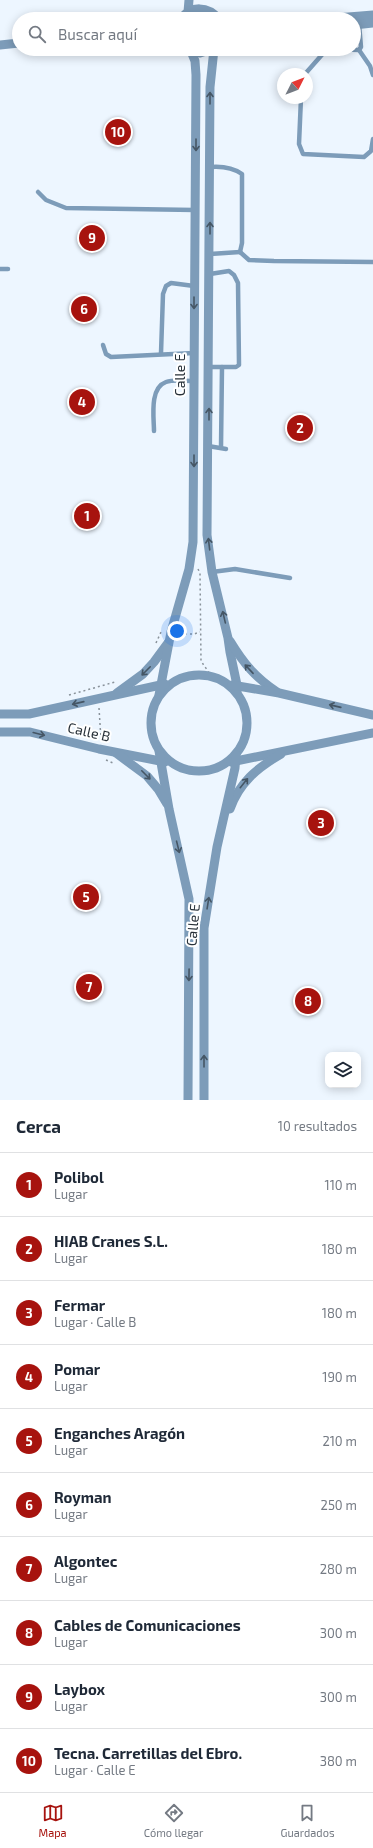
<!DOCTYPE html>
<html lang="es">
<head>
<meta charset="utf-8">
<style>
  body { margin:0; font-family:"Exo 2",sans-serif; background:#f6f6f7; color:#1f2937 }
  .controls { position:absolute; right:12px; bottom:12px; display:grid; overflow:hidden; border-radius:8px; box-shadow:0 2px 10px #0003 }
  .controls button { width:36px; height:36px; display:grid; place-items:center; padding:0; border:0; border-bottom:1px solid #e0e1e3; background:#fff; color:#1f2937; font:20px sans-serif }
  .compass { position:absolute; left:277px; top:68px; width:36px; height:36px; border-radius:50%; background:#fff; box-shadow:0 2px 10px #0003; rotate:48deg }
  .you { position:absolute; left:177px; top:631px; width:14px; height:14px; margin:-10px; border:3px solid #fff; border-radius:50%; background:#1a73e8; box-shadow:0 0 0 6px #1a73e833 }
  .badge { display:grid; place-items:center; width:26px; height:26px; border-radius:50%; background:#a7130e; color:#fff; font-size:13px; font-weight:700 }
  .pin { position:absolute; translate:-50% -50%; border:2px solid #fff; box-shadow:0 1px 4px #0006 }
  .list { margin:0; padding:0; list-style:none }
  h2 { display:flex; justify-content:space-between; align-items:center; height:52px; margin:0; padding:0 16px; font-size:17px }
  h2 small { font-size:13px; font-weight:400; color:#747a83 }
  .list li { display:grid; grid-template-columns:26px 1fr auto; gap:12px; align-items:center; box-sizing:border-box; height:64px; padding:0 16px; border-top:1px solid #e0e1e3 }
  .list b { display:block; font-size:15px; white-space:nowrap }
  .list p { margin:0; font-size:13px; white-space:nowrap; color:#747a83 }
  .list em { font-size:13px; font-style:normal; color:#747a83 }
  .icon { flex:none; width:22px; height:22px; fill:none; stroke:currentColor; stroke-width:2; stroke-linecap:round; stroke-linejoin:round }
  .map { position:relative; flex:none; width:373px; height:1100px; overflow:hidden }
  .search { position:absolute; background:#fff; box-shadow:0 2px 10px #0003; left:12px; right:12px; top:12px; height:44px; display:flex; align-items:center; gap:10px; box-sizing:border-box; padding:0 14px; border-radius:22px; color:#747a83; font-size:15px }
  .sheet { height:692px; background:#fff }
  nav { display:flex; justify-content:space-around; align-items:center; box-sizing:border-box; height:56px; border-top:1px solid #e0e1e3; background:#fff; font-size:11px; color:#747a83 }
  nav a { display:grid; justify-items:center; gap:2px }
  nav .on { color:#a7130e }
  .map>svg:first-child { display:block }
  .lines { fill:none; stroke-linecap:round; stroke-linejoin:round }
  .path { stroke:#89929a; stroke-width:1.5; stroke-dasharray:2 3; stroke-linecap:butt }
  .service { stroke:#7d9cb9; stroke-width:4.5 }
  .minor { stroke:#7d9cb9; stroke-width:9 }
  .oneway { stroke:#455665 }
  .labels { text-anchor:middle; stroke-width:4; stroke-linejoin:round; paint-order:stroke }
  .street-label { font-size:14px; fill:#273038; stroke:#fff }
</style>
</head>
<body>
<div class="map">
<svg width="373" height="1100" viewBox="0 0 373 1100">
  <rect width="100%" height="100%" fill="#edf6ff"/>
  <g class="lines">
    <g class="path">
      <path d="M198 569 200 573 201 661 212 677"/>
      <path d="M180 634H194L200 632"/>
      <path d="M156 643 161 632"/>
      <path d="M69 695 115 682"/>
      <path d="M99 708 101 740"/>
      <path d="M106 760 113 763"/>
    </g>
    <g class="service">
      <path d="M333 49 359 50 361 47 359 24"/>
      <path d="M359 50 370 66 373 75"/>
      <path d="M305 74 327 49"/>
      <path d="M301 98 299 144 303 154 364 157 371 151 373 139"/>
      <path d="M210 167C222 166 232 167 242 174V243L240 252"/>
      <path d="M38 192 46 200 66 208 195 210"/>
      <path d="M240 252 249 260 274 261 373 262"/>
      <path d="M210 254 240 252"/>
      <path d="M0 269H8"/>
      <path d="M103 345 106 354 111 357 194 353"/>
      <path d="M161 353 163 294 166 286 171 283 194 286"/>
      <path d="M209 367H236L239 365 238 283 234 275 229 271 210 274"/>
      <path d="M154 431C154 418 149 388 166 382 174 379 185 381 194 381"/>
      <path d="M208 446 226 449"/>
      <path d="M221 447 222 367"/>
      <path d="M212 572 235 569 290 578"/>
    </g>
    <g class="minor">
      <path d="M188 12 189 0"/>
      <path d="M181 19C191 5 208 6 219 19"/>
      <path d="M324 19 373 15"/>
      <path d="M354 25 373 23"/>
      <path d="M0 45 19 43"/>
      <path d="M188 49 200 53 212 49"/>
      <path d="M214 49 210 87 207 535 212 572 228 638 230 652 237 685V693"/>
      <path d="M230 641C244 664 255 677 277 692"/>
      <circle cx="199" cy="723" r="48"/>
      <path d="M232 685 279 693 373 715"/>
      <path d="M117 693 143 674 154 662 168 643"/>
      <path d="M159 695 171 632 189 569 193 542 196 75 195 61 191 51"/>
      <path d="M0 714H29L165 684"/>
      <path d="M0 732H30L99 749 165 762"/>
      <path d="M159 751 169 809 189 899 188 1100"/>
      <path d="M116 753 147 776 158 789 167 804"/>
      <path d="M231 762 373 733"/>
      <path d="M230 809C239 783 257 768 281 754"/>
      <path d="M204 1100V928L217 847 235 768 236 755"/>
    </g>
  </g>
  <defs><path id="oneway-shaft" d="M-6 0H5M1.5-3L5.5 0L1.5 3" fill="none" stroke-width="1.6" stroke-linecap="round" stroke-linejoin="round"/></defs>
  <g class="oneway">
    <use href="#oneway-shaft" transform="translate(210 98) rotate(-90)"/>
    <use href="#oneway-shaft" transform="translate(196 145) rotate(90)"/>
    <use href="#oneway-shaft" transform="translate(210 228) rotate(-90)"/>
    <use href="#oneway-shaft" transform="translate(194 303) rotate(90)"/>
    <use href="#oneway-shaft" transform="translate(209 414) rotate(-90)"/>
    <use href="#oneway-shaft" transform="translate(194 461) rotate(90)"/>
    <use href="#oneway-shaft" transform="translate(209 544) rotate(-97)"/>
    <use href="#oneway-shaft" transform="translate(224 617) rotate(-103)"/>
    <use href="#oneway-shaft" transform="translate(249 669) rotate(-133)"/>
    <use href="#oneway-shaft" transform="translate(146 671) rotate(135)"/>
    <use href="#oneway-shaft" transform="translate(78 703) rotate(167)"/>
    <use href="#oneway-shaft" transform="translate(335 706) rotate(-167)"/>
    <use href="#oneway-shaft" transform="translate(39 734) rotate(14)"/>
    <use href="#oneway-shaft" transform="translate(146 775) rotate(45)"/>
    <use href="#oneway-shaft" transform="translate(244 783) rotate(-51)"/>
    <use href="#oneway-shaft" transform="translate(178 847) rotate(76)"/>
    <use href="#oneway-shaft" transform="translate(208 903) rotate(-81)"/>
    <use href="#oneway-shaft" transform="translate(189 975) rotate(91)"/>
    <use href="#oneway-shaft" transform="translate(204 1061) rotate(-90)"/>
  </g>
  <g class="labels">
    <g class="street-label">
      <text transform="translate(180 375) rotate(-90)" y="5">Calle E</text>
      <text transform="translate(89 732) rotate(13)" y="5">Calle B</text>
      <text transform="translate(193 925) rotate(-85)" y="5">Calle E</text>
    </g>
  </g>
</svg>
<div class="controls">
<button><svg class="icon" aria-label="layers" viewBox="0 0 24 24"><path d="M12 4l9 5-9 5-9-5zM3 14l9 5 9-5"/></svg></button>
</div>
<svg class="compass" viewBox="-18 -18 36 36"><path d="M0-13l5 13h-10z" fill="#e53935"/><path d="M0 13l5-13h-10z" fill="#747a83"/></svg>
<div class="you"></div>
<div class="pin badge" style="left:87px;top:516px">1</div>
<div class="pin badge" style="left:300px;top:428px">2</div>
<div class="pin badge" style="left:321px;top:823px">3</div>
<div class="pin badge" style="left:82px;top:402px">4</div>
<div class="pin badge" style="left:86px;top:897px">5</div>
<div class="pin badge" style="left:84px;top:309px">6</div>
<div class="pin badge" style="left:89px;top:987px">7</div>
<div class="pin badge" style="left:308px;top:1001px">8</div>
<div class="pin badge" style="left:92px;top:238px">9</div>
<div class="pin badge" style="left:118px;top:132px">10</div>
<div class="search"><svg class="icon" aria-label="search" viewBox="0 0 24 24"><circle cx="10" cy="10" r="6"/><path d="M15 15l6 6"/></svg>Buscar aquí</div>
</div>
<section class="sheet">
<h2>Cerca<small>10 resultados</small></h2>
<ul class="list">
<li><span class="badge">1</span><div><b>Polibol</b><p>Lugar</p></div><em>110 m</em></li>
<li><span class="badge">2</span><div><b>HIAB Cranes S.L.</b><p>Lugar</p></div><em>180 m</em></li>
<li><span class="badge">3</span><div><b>Fermar</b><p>Lugar · Calle B</p></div><em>180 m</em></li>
<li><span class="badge">4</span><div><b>Pomar</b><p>Lugar</p></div><em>190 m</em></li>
<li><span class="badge">5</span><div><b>Enganches Aragón</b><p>Lugar</p></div><em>210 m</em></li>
<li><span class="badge">6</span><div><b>Royman</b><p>Lugar</p></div><em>250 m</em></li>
<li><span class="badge">7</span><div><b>Algontec</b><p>Lugar</p></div><em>280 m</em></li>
<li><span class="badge">8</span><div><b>Cables de Comunicaciones</b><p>Lugar</p></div><em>300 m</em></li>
<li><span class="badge">9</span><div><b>Laybox</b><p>Lugar</p></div><em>300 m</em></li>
<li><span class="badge">10</span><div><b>Tecna. Carretillas del Ebro.</b><p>Lugar · Calle E</p></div><em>380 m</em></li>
</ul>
</section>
<nav>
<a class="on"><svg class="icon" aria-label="map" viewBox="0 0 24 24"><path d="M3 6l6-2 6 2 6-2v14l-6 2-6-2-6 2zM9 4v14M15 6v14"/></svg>Mapa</a>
<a><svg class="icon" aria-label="directions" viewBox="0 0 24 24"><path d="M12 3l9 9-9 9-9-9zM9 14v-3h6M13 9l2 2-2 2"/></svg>Cómo llegar</a>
<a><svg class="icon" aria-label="saved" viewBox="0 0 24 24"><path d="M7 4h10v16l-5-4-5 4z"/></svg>Guardados</a>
</nav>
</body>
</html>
